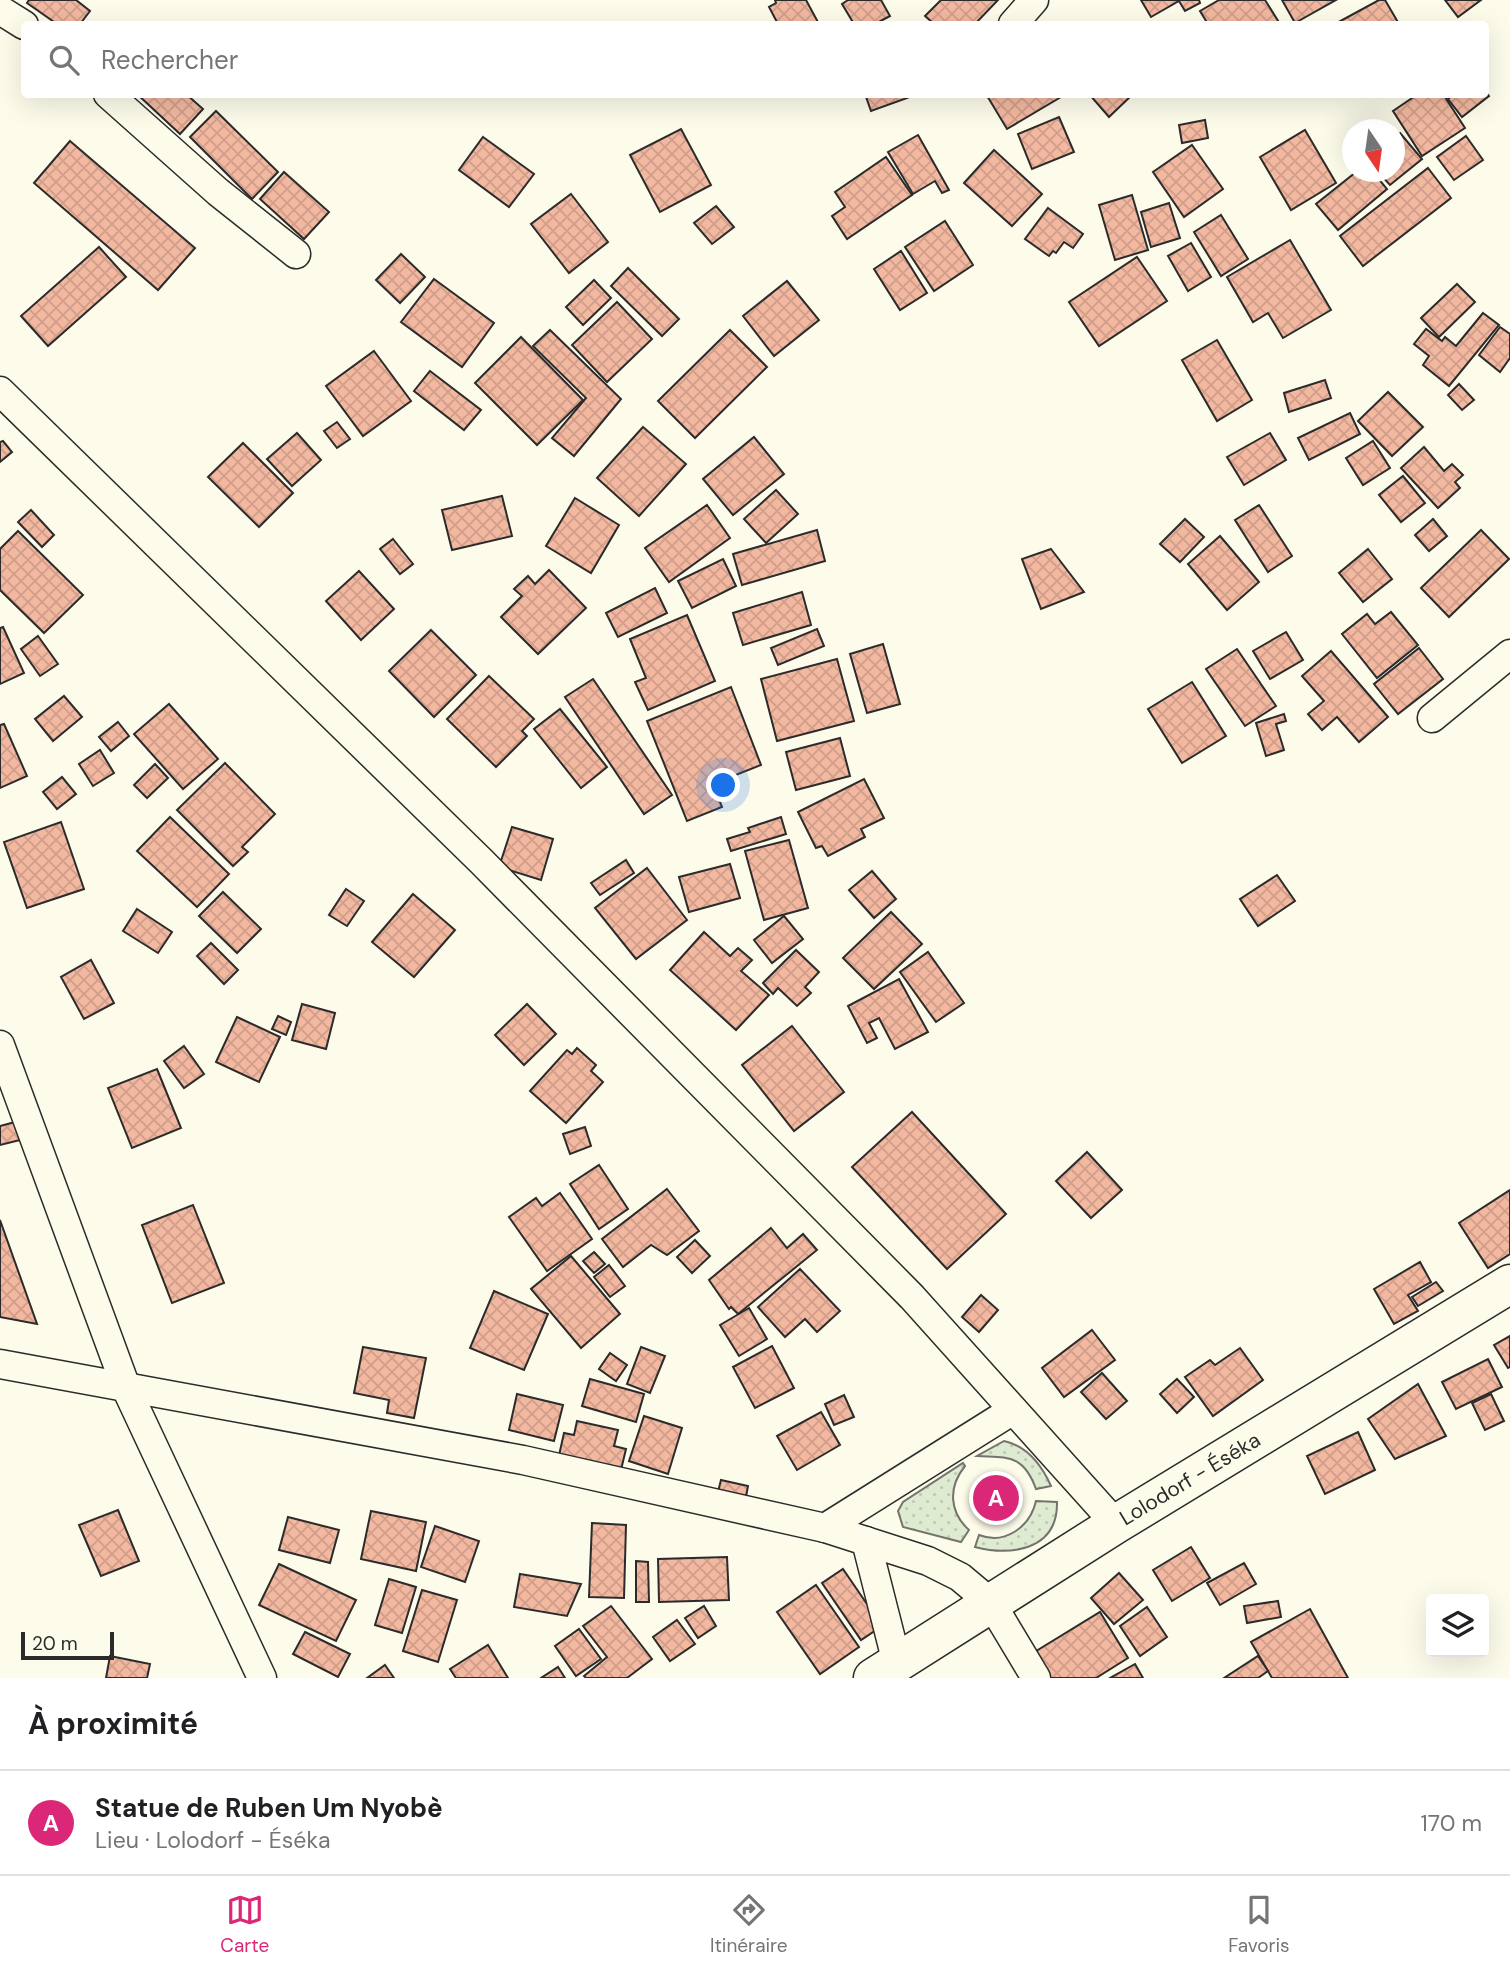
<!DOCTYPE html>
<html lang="fr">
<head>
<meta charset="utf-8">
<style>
  body { margin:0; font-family:"DM Sans",sans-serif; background:#f2f2f2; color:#202124 }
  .controls { position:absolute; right:21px; bottom:21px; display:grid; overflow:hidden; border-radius:7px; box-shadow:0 7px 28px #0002 }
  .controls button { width:63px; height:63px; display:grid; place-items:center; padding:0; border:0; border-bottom:2px solid #e0e0e0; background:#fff; color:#202124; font:35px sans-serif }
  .compass { position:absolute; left:1342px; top:119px; width:63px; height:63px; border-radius:50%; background:#fff; box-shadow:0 7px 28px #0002; rotate:167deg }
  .scale { position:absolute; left:21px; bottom:18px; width:93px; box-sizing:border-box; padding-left:7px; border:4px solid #2b2b2b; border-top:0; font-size:19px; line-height:24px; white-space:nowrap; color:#2b2b2b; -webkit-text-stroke:5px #fdfbea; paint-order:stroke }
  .you { position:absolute; left:724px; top:786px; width:24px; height:24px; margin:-18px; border:5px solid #fff; border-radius:50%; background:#1a73e8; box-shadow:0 0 0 10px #1a73e833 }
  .badge { display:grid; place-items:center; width:46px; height:46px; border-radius:50%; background:#db2777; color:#fff; font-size:23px; font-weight:700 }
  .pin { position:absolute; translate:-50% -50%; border:4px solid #fff; box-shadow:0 2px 7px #0006 }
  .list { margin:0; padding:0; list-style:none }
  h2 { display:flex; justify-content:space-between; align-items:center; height:91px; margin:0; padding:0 28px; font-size:30px }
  h2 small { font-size:23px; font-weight:400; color:#757577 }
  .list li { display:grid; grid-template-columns:46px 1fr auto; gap:21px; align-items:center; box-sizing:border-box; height:105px; padding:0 28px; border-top:2px solid #e0e0e0 }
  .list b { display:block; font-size:26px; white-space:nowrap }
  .list p { margin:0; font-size:23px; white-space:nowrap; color:#757577 }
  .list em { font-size:23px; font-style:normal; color:#757577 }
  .icon { flex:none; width:38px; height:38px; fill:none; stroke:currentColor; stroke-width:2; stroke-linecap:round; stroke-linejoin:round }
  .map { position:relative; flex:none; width:1510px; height:1678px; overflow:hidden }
  .search { position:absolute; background:#fff; box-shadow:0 7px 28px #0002; left:21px; right:21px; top:21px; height:77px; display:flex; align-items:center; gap:18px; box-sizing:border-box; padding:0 24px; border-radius:7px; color:#757577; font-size:26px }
  .sheet { height:196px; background:#fff }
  nav { display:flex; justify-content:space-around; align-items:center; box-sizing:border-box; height:98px; border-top:2px solid #e0e0e0; background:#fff; font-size:19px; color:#757577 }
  nav a { display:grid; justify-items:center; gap:4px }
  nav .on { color:#db2777 }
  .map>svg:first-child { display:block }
  .grass { fill:url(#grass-dots); stroke:#74746e; stroke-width:2 }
  .building { fill:url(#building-cross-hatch); stroke:#2b2b2b; stroke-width:2 }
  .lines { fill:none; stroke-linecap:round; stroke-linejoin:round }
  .minor-casing { stroke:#2b2b2b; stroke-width:31 }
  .primary-casing { stroke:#2b2b2b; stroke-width:41 }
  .minor { stroke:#fdfbea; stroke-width:28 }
  .primary { stroke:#fdfbea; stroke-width:38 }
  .labels { text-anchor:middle; stroke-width:5; stroke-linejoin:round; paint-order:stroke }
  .street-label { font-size:21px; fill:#2b2b2b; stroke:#fdfbea }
</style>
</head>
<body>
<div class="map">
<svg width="1510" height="1678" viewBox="0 0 1510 1678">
  <defs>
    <pattern id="grass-dots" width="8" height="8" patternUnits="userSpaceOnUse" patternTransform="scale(1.75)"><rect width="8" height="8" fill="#deebd1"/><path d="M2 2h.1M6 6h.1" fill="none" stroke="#bfcab4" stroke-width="1.8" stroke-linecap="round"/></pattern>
    <pattern id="building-cross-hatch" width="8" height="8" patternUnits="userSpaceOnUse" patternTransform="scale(1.75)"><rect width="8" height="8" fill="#f2b8a0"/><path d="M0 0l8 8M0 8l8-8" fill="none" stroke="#d09e8a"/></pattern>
  </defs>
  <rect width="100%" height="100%" fill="#fdfbea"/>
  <g class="grass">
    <path d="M1004 1441C1027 1446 1042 1466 1051 1486L1036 1489C1023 1453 1006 1458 977 1456Z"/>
    <path d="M963 1463 965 1466C948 1487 949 1512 969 1530L961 1542 903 1527 898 1511 903 1502Z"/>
    <path d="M1036 1501 1057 1502C1058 1551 1010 1556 975 1547L979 1535C1005 1545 1030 1527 1036 1501Z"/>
  </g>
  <g class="building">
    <path d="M29 0H76L90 11 80 24H57L27 3Z"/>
    <path d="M775 0H806L819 24H778L769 7 776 3Z"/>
    <path d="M848 0H881L890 16 875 24H854L842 4Z"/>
    <path d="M941 0H998L975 24H934L925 16Z"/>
    <path d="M1141 0H1199L1200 3 1185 11 1179 1 1151 17Z"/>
    <path d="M1219 0H1265L1280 24H1208L1200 11Z"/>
    <path d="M1282 0H1336L1295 23Z"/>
    <path d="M1379 0H1385L1399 24H1335Z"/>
    <path d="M1445 0H1481L1458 17Z"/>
    <path d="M1486 92 1489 96 1462 117 1448 99 1454 94Z"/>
    <path d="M137 94H186L203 109 180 134Z"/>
    <path d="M865 94H909L910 97 871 111Z"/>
    <path d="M986 94H1059L1061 97 1007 129Z"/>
    <path d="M1089 94H1133L1109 117Z"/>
    <path d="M1418 94H1443L1465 128 1422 156 1393 111Z"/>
    <path d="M216 111 278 172 252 199 190 137Z"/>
    <path d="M1059 117 1074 152 1032 169 1018 134Z"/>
    <path d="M1205 120 1208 138 1182 143 1179 125Z"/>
    <path d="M681 129 711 185 660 212 630 155Z"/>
    <path d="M1305 130 1336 183 1291 210 1260 157Z"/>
    <path d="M1400 133 1422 159 1390 185 1378 172H1394V137Z"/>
    <path d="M918 135 949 190 942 193 935 181 913 194 888 152Z"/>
    <path d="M1466 136 1483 160 1454 180 1437 157Z"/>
    <path d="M483 137 534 174 509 207 459 170Z"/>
    <path d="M70 141 195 248 158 290 34 183Z"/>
    <path d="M1192 145 1223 189 1184 217 1153 172Z"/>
    <path d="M994 150 1042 194 1012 226 964 183Z"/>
    <path d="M886 157 912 195 847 239 832 216 845 207 835 192Z"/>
    <path d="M1428 168 1451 198 1363 266 1340 236Z"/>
    <path d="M284 172 329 212 304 239 260 199Z"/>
    <path d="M1356 172H1373L1387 189 1338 230 1316 204Z"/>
    <path d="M571 194 608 242 569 273 531 224Z"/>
    <path d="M1132 195 1148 250 1115 260 1099 205Z"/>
    <path d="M1169 203 1180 238 1151 247 1141 212Z"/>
    <path d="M716 206 734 227 712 244 694 223Z"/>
    <path d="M1048 208 1083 234 1073 248 1064 242 1056 253 1053 251 1049 256 1025 239Z"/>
    <path d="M1221 215 1248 259 1221 276 1194 232Z"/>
    <path d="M945 221 973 265 934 291 905 247Z"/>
    <path d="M1290 240 1331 310 1283 338 1268 313 1253 322 1227 277Z"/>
    <path d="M1191 243 1211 277 1188 291 1168 256Z"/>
    <path d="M99 247 126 277 48 346 21 316Z"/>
    <path d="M901 251 927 293 900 310 874 269Z"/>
    <path d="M401 254 425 277 400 303 376 280Z"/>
    <path d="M1137 257 1167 301 1099 346 1069 302Z"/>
    <path d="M628 268 679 319 662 336 611 286Z"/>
    <path d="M434 279 494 323 462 367 401 322Z"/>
    <path d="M594 280 611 298 583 325 566 307Z"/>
    <path d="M787 281 819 320 774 356 743 316Z"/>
    <path d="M1457 284 1475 302 1439 337 1421 318Z"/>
    <path d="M617 302 652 339 607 382 572 345Z"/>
    <path d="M1483 313 1499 325 1449 386 1423 365 1429 356 1414 344 1426 329 1442 341 1445 337 1456 346Z"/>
    <path d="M1500 327 1510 334V358L1500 372 1479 355Z"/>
    <path d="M550 330 621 399 574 456 552 438 586 398 533 346Z"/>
    <path d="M730 330 767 367 695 438 658 401Z"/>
    <path d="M521 337 583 400 537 445 475 383Z"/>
    <path d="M1217 340 1252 400 1217 421 1182 360Z"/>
    <path d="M374 351 411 401 363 436 326 386Z"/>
    <path d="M430 371 481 410 464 430 414 391Z"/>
    <path d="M1325 380 1331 398 1289 412 1284 393Z"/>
    <path d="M1459 384 1474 400 1462 410 1448 395Z"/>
    <path d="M1388 392 1423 427 1392 456 1358 421Z"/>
    <path d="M1350 413 1360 434 1309 460 1298 438Z"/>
    <path d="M337 422 350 439 337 448 324 431Z"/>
    <path d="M643 427 686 464 639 516 597 478Z"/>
    <path d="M297 433 321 460 292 486 267 459Z"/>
    <path d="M1270 433 1286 460 1244 485 1227 457Z"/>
    <path d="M754 437 784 474 733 515 703 479Z"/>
    <path d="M3 441 12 452 0 462V442Z"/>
    <path d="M1373 441 1390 468 1363 485 1346 458Z"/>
    <path d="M243 443 293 493 259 527 208 477Z"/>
    <path d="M1424 447 1444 471 1452 464 1463 475 1455 482 1460 488 1438 508 1401 468Z"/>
    <path d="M1403 476 1425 503 1401 522 1379 495Z"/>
    <path d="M776 490 798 514 766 543 744 519Z"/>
    <path d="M502 496 512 536 452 550 442 510Z"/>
    <path d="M575 498 619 525 591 573 546 546Z"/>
    <path d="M707 505 730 538 669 582 645 548Z"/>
    <path d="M1259 505 1292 556 1268 572 1235 520Z"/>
    <path d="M31 510 54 535 42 547 18 522Z"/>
    <path d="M1185 519 1204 537 1180 562 1160 544Z"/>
    <path d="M1433 519 1447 536 1429 551 1415 535Z"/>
    <path d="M817 530 825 561 742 585 733 554Z"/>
    <path d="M1481 530 1509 559 1449 617 1421 588Z"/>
    <path d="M18 531 83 595 44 633 0 590V549Z"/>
    <path d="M1220 536 1259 582 1227 610 1188 564Z"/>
    <path d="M393 539 413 564 400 574 380 549Z"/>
    <path d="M1051 549 1084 592 1041 609 1022 559Z"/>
    <path d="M1368 549 1392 579 1363 602 1339 573Z"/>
    <path d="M723 559 736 586 692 608 678 581Z"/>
    <path d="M549 570 586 608 538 654 501 617 522 596 514 589 528 576 535 584Z"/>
    <path d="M359 571 394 609 361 640 326 601Z"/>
    <path d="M655 588 667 613 618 637 606 613Z"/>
    <path d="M802 592 811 625 743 645 733 613Z"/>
    <path d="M1391 612 1418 645 1377 678 1342 634 1367 614 1375 624Z"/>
    <path d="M687 615 715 681 648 710 635 682 646 678 630 639Z"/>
    <path d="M3 627 24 673 0 684V628Z"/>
    <path d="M817 629 824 646 778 665 771 648Z"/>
    <path d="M431 630 476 675 434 717 389 671Z"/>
    <path d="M1286 632 1303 660 1270 679 1253 651Z"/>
    <path d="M38 636 58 664 40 676 21 649Z"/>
    <path d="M883 644 900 704 867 713 850 654Z"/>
    <path d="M1419 648 1443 679 1398 714 1374 684Z"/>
    <path d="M1237 649 1276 706 1245 726 1206 669Z"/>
    <path d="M1331 651 1388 717 1359 742 1337 717 1322 730 1308 714 1324 701 1302 676Z"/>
    <path d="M837 659 854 721 777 741 761 679Z"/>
    <path d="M489 676 534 719 522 731 527 736 496 767 447 719Z"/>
    <path d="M593 679 672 795 644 814 565 697Z"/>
    <path d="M1192 682 1226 736 1182 763 1148 709Z"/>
    <path d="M731 687 761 765 713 784 722 807 687 821 647 721Z"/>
    <path d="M64 696 82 717 53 741 35 719Z"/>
    <path d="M169 704 218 759 183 789 134 734Z"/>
    <path d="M560 709 607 767 581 788 534 729Z"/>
    <path d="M1284 714 1286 721 1276 724 1284 750 1266 756 1256 723Z"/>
    <path d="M118 722 129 736 111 751 99 737Z"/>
    <path d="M4 724 27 776 0 788V725Z"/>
    <path d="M840 738 850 776 796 790 786 752Z"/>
    <path d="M100 750 114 773 93 786 79 764Z"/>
    <path d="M225 763 275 814 242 847 248 852 233 866 177 810Z"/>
    <path d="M155 764 168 778 147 798 134 785Z"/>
    <path d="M62 777 76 794 57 809 43 792Z"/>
    <path d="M864 779 884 818 861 829 865 837 828 856 822 846 816 848 798 812Z"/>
    <path d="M170 817 229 874 197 907 137 851Z"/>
    <path d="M781 817 786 834 731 851 727 839 750 832 748 828Z"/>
    <path d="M61 822 84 889 27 908 4 842Z"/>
    <path d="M512 827 553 839 541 880 499 867Z"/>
    <path d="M789 840 808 908 764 920 745 851Z"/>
    <path d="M626 860 634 873 600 895 591 883Z"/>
    <path d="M730 864 740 898 689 912 679 877Z"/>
    <path d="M647 868 687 920 636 959 595 908Z"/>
    <path d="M872 871 896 899 874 918 849 890Z"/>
    <path d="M1277 875 1295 901 1258 926 1240 899Z"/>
    <path d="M346 889 364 901 347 926 329 915Z"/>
    <path d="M223 892 261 929 237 953 199 916Z"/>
    <path d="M413 894 455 930 414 977 372 942Z"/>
    <path d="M137 909 172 932 158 953 123 931Z"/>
    <path d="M891 912 922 944 874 989 843 958Z"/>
    <path d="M784 916 803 939 772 963 754 940Z"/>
    <path d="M704 932 730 956 738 948 752 960 741 971 769 995 736 1030 670 970Z"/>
    <path d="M211 943 238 970 224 984 197 956Z"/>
    <path d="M796 950 819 972 805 987 811 993 797 1006 778 988 773 994 763 983Z"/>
    <path d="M928 952 964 1003 936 1022 900 972Z"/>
    <path d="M91 960 114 1003 84 1019 61 977Z"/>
    <path d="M899 979 928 1032 895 1049 879 1018 869 1023 877 1038 867 1043 848 1006Z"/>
    <path d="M302 1004 335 1013 326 1049 292 1040Z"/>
    <path d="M527 1004 556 1034 524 1065 495 1035Z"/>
    <path d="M278 1016 291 1022 286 1035 272 1029Z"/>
    <path d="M237 1017 280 1037 259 1082 216 1062Z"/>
    <path d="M792 1026 844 1092 794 1131 742 1065Z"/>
    <path d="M184 1046 204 1074 184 1088 164 1061Z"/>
    <path d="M577 1048 596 1065 591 1071 603 1082 566 1123 530 1091 567 1050 572 1054Z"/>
    <path d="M157 1069 181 1128 132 1148 108 1088Z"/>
    <path d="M912 1112 1006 1214 947 1269 852 1167Z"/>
    <path d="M15 1122 20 1140 0 1145V1126Z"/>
    <path d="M585 1127 591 1146 570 1154 563 1134Z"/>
    <path d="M1087 1152 1122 1190 1091 1218 1056 1181Z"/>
    <path d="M599 1165 628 1209 599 1229 570 1184Z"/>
    <path d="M667 1189 699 1231 667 1255 651 1245 623 1267 602 1239Z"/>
    <path d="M1510 1190V1254L1488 1268 1459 1223Z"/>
    <path d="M560 1193 592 1239 547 1271 509 1217 536 1198 542 1206Z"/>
    <path d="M193 1205 224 1283 172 1303 142 1225Z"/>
    <path d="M0 1220 37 1324 0 1317Z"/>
    <path d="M771 1228 787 1248 803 1234 817 1250 738 1314 731 1307 729 1309 709 1280Z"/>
    <path d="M695 1240 710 1256 692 1273 677 1257Z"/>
    <path d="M594 1252 605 1264 594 1273 583 1261Z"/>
    <path d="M571 1256 620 1314 581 1348 531 1289Z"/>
    <path d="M1420 1262 1431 1282 1408 1295 1418 1311 1394 1324 1374 1289Z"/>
    <path d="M609 1265 625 1286 610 1297 594 1277Z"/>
    <path d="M800 1269 840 1311 817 1332 805 1319 785 1337 758 1307Z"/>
    <path d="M1436 1282 1443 1291 1418 1306 1412 1297Z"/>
    <path d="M494 1291 548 1314 524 1370 470 1348Z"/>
    <path d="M981 1295 998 1310 979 1332 962 1317Z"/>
    <path d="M749 1308 767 1339 739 1356 720 1325Z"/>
    <path d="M1092 1330 1115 1360 1064 1397 1042 1368Z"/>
    <path d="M1510 1336V1367L1508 1368 1494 1345Z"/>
    <path d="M772 1346 794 1388 755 1408 733 1367Z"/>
    <path d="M363 1347 426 1358 414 1418 387 1413 389 1400 354 1393Z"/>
    <path d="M641 1347 665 1356 650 1393 627 1384Z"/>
    <path d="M1240 1348 1263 1380 1213 1416 1185 1377 1210 1360 1215 1365Z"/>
    <path d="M610 1353 627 1365 616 1381 599 1369Z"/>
    <path d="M1488 1359 1502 1387 1456 1409 1442 1382Z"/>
    <path d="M1102 1373 1127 1401 1106 1419 1081 1392Z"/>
    <path d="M590 1379 644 1394 636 1422 582 1406Z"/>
    <path d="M1177 1379 1194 1397 1177 1413 1160 1394Z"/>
    <path d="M1418 1384 1446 1436 1395 1459 1368 1419Z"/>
    <path d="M517 1394 563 1405 554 1441 509 1430Z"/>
    <path d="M1491 1394 1504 1421 1485 1430 1472 1403Z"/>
    <path d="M844 1395 854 1417 834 1425 825 1404Z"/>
    <path d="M821 1412 840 1445 797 1470 777 1436Z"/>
    <path d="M644 1416 682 1428 668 1474 629 1461Z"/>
    <path d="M577 1421 618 1430 614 1446 626 1449 620 1474 558 1460 564 1433 574 1435Z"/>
    <path d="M1358 1432 1375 1470 1325 1494 1307 1456Z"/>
    <path d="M721 1480 748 1486 745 1502 717 1496Z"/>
    <path d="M118 1510 139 1561 101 1576 79 1525Z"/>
    <path d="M371 1511 426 1522 416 1571 361 1559Z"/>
    <path d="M288 1517 339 1530 330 1563 279 1550Z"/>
    <path d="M592 1523 626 1525 624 1598 589 1597Z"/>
    <path d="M435 1526 479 1541 465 1582 421 1567Z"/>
    <path d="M1191 1547 1210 1578 1172 1601 1153 1570Z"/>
    <path d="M727 1557 729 1600 659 1602 658 1559Z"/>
    <path d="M636 1561 648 1562 649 1602H636Z"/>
    <path d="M1244 1563 1256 1584 1220 1605 1207 1583Z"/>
    <path d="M279 1564 356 1600 336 1641 259 1605Z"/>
    <path d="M843 1569 882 1626 861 1640 822 1583Z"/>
    <path d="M1119 1573 1143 1600 1114 1624 1091 1598Z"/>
    <path d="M520 1574 581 1584 567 1616 514 1607Z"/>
    <path d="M389 1579 416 1587 402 1633 375 1625Z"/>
    <path d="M816 1585 859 1647 820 1674 777 1612Z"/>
    <path d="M422 1590 457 1600 438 1662 403 1651Z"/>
    <path d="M1278 1601 1281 1617 1247 1623 1244 1606Z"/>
    <path d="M611 1606 652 1659 627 1678H586L584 1676 607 1657 583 1626Z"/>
    <path d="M704 1606 716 1626 698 1638 685 1618Z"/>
    <path d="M1147 1607 1167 1637 1140 1656 1120 1626Z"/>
    <path d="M1310 1609 1348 1678H1272L1251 1642Z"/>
    <path d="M1100 1612 1128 1658 1096 1678H1041L1028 1656Z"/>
    <path d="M677 1620 695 1644 670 1661 653 1637Z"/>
    <path d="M579 1629 601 1659 576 1676 555 1646Z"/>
    <path d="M305 1632 350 1654 338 1677 293 1654Z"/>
    <path d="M488 1645 508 1678H456L450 1669Z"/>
    <path d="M110 1656 150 1664 147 1678H106Z"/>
    <path d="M1258 1656 1268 1671 1258 1678H1224Z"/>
    <path d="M1135 1664 1143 1678H1110Z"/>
    <path d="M385 1665 394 1678H367Z"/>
    <path d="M558 1667 565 1678H541Z"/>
  </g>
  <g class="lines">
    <defs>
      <g id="minor">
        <path d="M0 10 24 25"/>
        <path d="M1013 24 1034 0"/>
        <path d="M108 94 218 192 296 254"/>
        <path d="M0 391 481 861 912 1297 1116 1524"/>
        <path d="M1432 718 1510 654"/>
        <path d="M0 1045 127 1390 262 1678"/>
        <path d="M0 1364 523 1460 825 1528 928 1561 960 1577 991 1603 1036 1678"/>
        <path d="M825 1528 1013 1410"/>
        <path d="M866 1541 897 1663"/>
      </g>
      <path id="primary" d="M873 1678 1116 1524 1510 1284"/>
    </defs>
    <use href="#minor" class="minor-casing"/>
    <use href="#primary" class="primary-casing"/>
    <use href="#minor" class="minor"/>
    <use href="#primary" class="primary"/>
  </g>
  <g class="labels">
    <g class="street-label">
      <text transform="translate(1190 1479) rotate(-31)" y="7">Lolodorf - Éséka</text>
    </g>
  </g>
</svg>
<div class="controls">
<button><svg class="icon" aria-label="layers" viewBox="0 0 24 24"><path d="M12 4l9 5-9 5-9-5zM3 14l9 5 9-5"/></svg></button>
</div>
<svg class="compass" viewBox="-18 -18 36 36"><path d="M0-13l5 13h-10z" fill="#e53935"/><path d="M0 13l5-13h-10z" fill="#757577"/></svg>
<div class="scale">20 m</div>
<div class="you"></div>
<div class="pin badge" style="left:996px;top:1498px">A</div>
<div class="search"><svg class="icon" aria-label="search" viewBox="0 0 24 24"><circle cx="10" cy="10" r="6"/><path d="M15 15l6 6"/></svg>Rechercher</div>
</div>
<section class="sheet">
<h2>À proximité<small></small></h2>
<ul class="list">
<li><span class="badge">A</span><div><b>Statue de Ruben Um Nyobè</b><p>Lieu · Lolodorf - Éséka</p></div><em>170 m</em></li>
</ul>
</section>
<nav>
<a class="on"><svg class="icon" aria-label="map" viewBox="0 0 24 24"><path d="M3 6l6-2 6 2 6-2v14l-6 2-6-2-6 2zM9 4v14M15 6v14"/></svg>Carte</a>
<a><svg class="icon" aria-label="directions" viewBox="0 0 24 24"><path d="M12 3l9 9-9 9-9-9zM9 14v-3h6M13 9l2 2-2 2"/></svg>Itinéraire</a>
<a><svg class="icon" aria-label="saved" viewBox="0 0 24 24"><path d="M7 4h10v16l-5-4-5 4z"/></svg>Favoris</a>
</nav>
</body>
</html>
